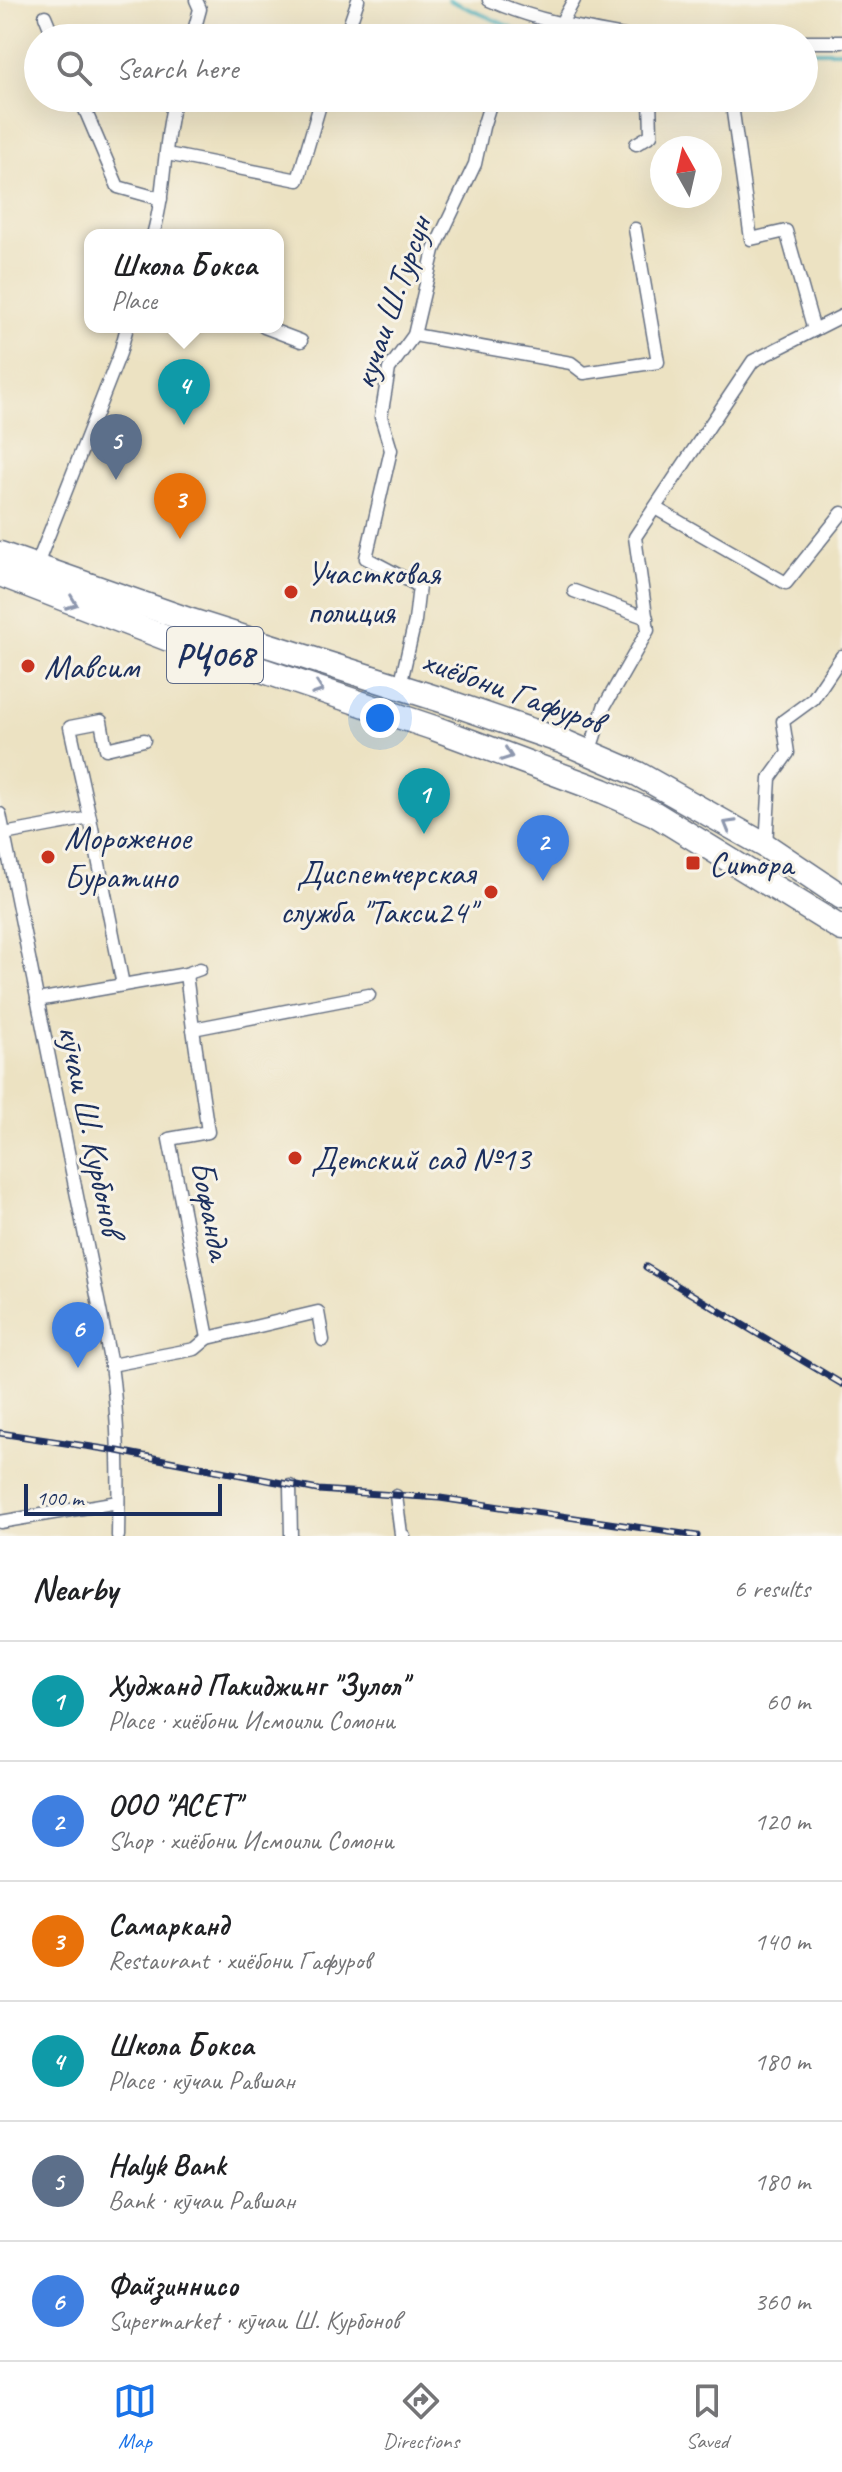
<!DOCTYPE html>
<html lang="en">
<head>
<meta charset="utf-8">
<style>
  body { margin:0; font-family:Caveat,sans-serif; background:#f2f2f2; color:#202124 }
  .compass { position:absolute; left:650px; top:136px; width:72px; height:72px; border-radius:50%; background:#fff; box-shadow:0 8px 32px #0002; rotate:352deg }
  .scale { position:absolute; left:24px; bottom:20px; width:198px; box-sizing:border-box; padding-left:8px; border:4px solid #1b2f5e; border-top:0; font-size:22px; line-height:28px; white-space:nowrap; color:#1b2f5e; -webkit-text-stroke:6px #f7f3e8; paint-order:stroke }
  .you { position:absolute; left:380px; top:718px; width:28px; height:28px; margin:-20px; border:6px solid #fff; border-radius:50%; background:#1a73e8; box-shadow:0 0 0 12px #1a73e833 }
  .badge { display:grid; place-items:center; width:52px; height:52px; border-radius:50%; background:#1a73e8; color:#fff; font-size:26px; font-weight:700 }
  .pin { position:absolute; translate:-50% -66px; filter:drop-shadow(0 2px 4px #0008) }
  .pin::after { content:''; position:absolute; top:42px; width:28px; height:24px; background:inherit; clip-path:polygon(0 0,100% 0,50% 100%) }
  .popup { position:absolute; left:84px; top:229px; width:200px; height:104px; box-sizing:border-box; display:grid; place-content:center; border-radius:16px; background:#fff; filter:drop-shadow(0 2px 6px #0005); font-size:26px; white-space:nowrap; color:#757577 }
  .popup b { font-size:30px; color:#202124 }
  .popup::after { content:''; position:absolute; left:50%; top:100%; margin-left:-16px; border:16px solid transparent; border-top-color:#fff }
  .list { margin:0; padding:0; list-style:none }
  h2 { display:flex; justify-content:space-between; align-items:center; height:104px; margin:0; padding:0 32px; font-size:34px }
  h2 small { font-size:26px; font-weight:400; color:#757577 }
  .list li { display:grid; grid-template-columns:52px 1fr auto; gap:24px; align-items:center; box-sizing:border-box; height:120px; padding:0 32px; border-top:2px solid #e0e0e0 }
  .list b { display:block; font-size:30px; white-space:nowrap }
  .list p { margin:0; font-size:26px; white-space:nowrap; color:#757577 }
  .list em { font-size:26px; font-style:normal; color:#757577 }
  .icon { flex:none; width:44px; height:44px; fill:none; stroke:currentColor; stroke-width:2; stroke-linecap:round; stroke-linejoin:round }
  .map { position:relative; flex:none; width:842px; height:1536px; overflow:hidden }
  .search { position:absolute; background:#fff; box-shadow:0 8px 32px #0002; left:24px; right:24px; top:24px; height:88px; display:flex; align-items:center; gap:20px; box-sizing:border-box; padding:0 28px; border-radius:44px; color:#757577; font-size:30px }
  .sheet { height:824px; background:#fff }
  nav { display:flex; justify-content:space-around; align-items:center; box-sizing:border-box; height:112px; border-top:2px solid #e0e0e0; background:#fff; font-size:22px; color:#757577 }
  nav a { display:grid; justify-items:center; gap:4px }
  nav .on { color:#1a73e8 }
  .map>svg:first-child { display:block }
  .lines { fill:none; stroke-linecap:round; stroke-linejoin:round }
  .stream { stroke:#3faebb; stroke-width:4 }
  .street-casing { stroke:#646e81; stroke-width:15 }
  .highway-casing { stroke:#646e81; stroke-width:27 }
  .street { stroke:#fff; stroke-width:12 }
  .highway { stroke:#fff; stroke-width:24 }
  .rail-casing { stroke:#1b2f5e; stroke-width:7 }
  .rail { stroke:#f7f3e8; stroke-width:4; stroke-dasharray:12; stroke-linecap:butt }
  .oneway { stroke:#8d97ae }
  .poi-dot { fill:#c8321e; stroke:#f7f3e8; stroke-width:3 }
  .labels { text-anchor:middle; stroke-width:6; stroke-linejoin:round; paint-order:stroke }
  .shield { fill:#f7f3e8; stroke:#5d6a87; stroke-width:2 }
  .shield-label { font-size:32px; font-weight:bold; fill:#1b2f5e }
  .street-label { font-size:34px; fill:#1b2f5e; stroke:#f7f3e8 }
  .poi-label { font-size:34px; fill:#1b2f5e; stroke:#f7f3e8; text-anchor:start }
</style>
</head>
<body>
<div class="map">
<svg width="842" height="1536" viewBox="0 0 842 1536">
  <rect width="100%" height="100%" fill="#f7f3e8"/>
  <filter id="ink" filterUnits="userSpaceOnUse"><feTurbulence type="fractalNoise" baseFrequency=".0125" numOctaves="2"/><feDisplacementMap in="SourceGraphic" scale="16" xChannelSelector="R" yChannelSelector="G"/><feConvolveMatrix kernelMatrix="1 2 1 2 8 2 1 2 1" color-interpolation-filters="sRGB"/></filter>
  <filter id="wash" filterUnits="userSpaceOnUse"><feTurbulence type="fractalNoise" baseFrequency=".006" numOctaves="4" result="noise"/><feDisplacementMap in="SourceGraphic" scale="32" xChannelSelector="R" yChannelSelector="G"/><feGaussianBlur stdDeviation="1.8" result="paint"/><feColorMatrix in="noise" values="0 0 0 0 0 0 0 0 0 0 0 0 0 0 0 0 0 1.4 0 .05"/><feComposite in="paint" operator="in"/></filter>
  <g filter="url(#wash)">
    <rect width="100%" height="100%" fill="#ece2c2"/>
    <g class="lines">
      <g class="stream">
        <path d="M449 0 522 32 545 35"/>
        <path d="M553 36 567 38"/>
        <path d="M804 51H842"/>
      </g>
    </g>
  </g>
  <g filter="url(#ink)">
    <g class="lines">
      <defs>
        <g id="street">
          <path d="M489 0C536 21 584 29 635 38"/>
          <path d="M45 16 54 38"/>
          <path d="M192 38 200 9 196 0"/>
          <path d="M345 38 358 0"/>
          <path d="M547 38 560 25 574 0"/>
          <path d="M804 42H842"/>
          <path d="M80 98 118 187 161 199"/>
          <path d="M731 98 751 239 786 231 814 330"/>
          <path d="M636 144 651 135 650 98"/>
          <path d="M167 154 298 180 322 98"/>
          <path d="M153 235C166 190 163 143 175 98"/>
          <path d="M264 327 301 341"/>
          <path d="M414 335 571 363 584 373 658 362 635 229"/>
          <path d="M655 508 786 583 842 513"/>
          <path d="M36 567 120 353 127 327"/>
          <path d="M574 591 647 618"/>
          <path d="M400 686 415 621 419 586 366 558 391 450 381 417 389 369 414 335 434 250 475 164 483 127 492 98"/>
          <path d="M589 753 604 707 648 630 635 537 753 361 842 316"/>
          <path d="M0 814 111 1365C119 1422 119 1479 118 1536"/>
          <path d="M90 818 123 985"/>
          <path d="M4 834 90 818 70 727 101 721 106 749 144 740"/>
          <path d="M766 846 770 778 788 753 783 721 813 699 842 656"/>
          <path d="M186 974 193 1029"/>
          <path d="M37 1000 186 974 200 969"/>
          <path d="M208 1338 318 1312 323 1340"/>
          <path d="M111 1365 195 1349 208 1338 169 1139 208 1132 193 1029 369 995"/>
          <path d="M290 1486 291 1536"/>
          <path d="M396 1496 401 1534 404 1536"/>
          <path d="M0 1522 118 1502"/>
        </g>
        <g id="highway">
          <path d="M0 554 191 621 445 701 564 742 638 774 766 846 842 897"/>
          <path d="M0 574 166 638 434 728 603 791 655 814 842 929"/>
        </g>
      </defs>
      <use href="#street" class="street-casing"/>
      <use href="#highway" class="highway-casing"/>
      <use href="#street" class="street"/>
      <use href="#highway" class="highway"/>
      <defs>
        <g id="rail">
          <path d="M646 1267 842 1384"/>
          <path d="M0 1433 118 1451 318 1490 440 1498 697 1536"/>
        </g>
      </defs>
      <use href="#rail" class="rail-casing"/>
      <use href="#rail" class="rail"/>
    </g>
    <defs><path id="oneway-chevron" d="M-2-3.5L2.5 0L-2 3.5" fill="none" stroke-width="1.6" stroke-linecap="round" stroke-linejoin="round" transform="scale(2)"/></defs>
    <g class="oneway">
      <use href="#oneway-chevron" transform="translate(72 603) rotate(21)"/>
      <use href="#oneway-chevron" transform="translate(318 689) rotate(19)"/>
      <use href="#oneway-chevron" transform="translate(507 755) rotate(20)"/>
      <use href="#oneway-chevron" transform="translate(729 825) rotate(-150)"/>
    </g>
  </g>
  <g class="poi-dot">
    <circle cx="291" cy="592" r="8"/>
    <circle cx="28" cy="666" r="8"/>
    <circle cx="48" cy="857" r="8"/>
    <rect x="685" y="855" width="16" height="16" rx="4"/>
    <circle cx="491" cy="892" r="8"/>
    <circle cx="295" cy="1158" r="8"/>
  </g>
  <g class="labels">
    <rect class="shield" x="167" y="627" width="96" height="56" rx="6"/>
    <g class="shield-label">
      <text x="215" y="666">РҶ068</text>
    </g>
    <g class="street-label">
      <text transform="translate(391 302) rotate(-71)" y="12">кучаи Ш.Турсун</text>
      <text transform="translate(513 690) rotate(20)" y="12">хиёбони Гафуров</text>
      <text transform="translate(92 1130) rotate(78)" y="12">кӯчаи Ш. Курбонов</text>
      <text transform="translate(212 1210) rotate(79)" y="12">Бофанда</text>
    </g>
    <g class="poi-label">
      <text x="307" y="584">Участковая<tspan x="307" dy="39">полиция</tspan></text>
      <text x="44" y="678">Мавсим</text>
      <text x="64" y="849">Мороженое<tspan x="64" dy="39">Буратино</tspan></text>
      <text x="709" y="875">Ситора</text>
      <text x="475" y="884" text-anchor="end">Диспетчерская<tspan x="475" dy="39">служба "Такси24"</tspan></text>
      <text x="311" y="1170">Детский сад №13</text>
    </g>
  </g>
</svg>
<svg class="compass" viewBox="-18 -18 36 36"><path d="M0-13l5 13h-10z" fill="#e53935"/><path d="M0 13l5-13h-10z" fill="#757577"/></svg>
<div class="scale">100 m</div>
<div class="you"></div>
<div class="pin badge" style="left:424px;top:834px;background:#0f9aa8">1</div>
<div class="pin badge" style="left:543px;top:881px;background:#3f7fe0">2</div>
<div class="pin badge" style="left:180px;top:539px;background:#e8710a">3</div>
<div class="pin badge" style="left:184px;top:425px;background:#0f9aa8">4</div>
<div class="popup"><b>Школа Бокса</b>Place</div>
<div class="pin badge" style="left:116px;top:480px;background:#5c6f8a">5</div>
<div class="pin badge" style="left:78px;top:1368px;background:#3f7fe0">6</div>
<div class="search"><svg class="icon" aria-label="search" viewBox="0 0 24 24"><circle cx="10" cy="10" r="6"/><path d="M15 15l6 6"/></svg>Search here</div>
</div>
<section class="sheet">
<h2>Nearby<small>6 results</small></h2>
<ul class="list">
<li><span class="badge" style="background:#0f9aa8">1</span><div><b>Худжанд Пакиджинг &quot;Зулол&quot;</b><p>Place · хиёбони Исмоили Сомони</p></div><em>60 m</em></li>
<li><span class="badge" style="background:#3f7fe0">2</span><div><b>ООО &quot;АСЕТ&quot;</b><p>Shop · хиёбони Исмоили Сомони</p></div><em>120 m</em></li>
<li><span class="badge" style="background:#e8710a">3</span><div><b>Самарканд</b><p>Restaurant · хиёбони Гафуров</p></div><em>140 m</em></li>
<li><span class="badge" style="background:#0f9aa8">4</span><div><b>Школа Бокса</b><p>Place · кӯчаи Равшан</p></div><em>180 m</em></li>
<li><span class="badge" style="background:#5c6f8a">5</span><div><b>Halyk Bank</b><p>Bank · кӯчаи Равшан</p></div><em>180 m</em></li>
<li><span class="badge" style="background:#3f7fe0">6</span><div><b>Файзиннисо</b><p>Supermarket · кӯчаи Ш. Курбонов</p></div><em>360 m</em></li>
</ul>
</section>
<nav>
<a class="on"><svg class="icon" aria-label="map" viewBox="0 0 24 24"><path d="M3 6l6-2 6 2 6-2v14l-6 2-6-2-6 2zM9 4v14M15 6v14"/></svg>Map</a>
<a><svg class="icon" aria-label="directions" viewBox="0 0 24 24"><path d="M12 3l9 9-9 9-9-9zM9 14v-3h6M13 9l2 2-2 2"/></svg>Directions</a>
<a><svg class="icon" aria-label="saved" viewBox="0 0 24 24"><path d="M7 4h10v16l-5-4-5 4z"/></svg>Saved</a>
</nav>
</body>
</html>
